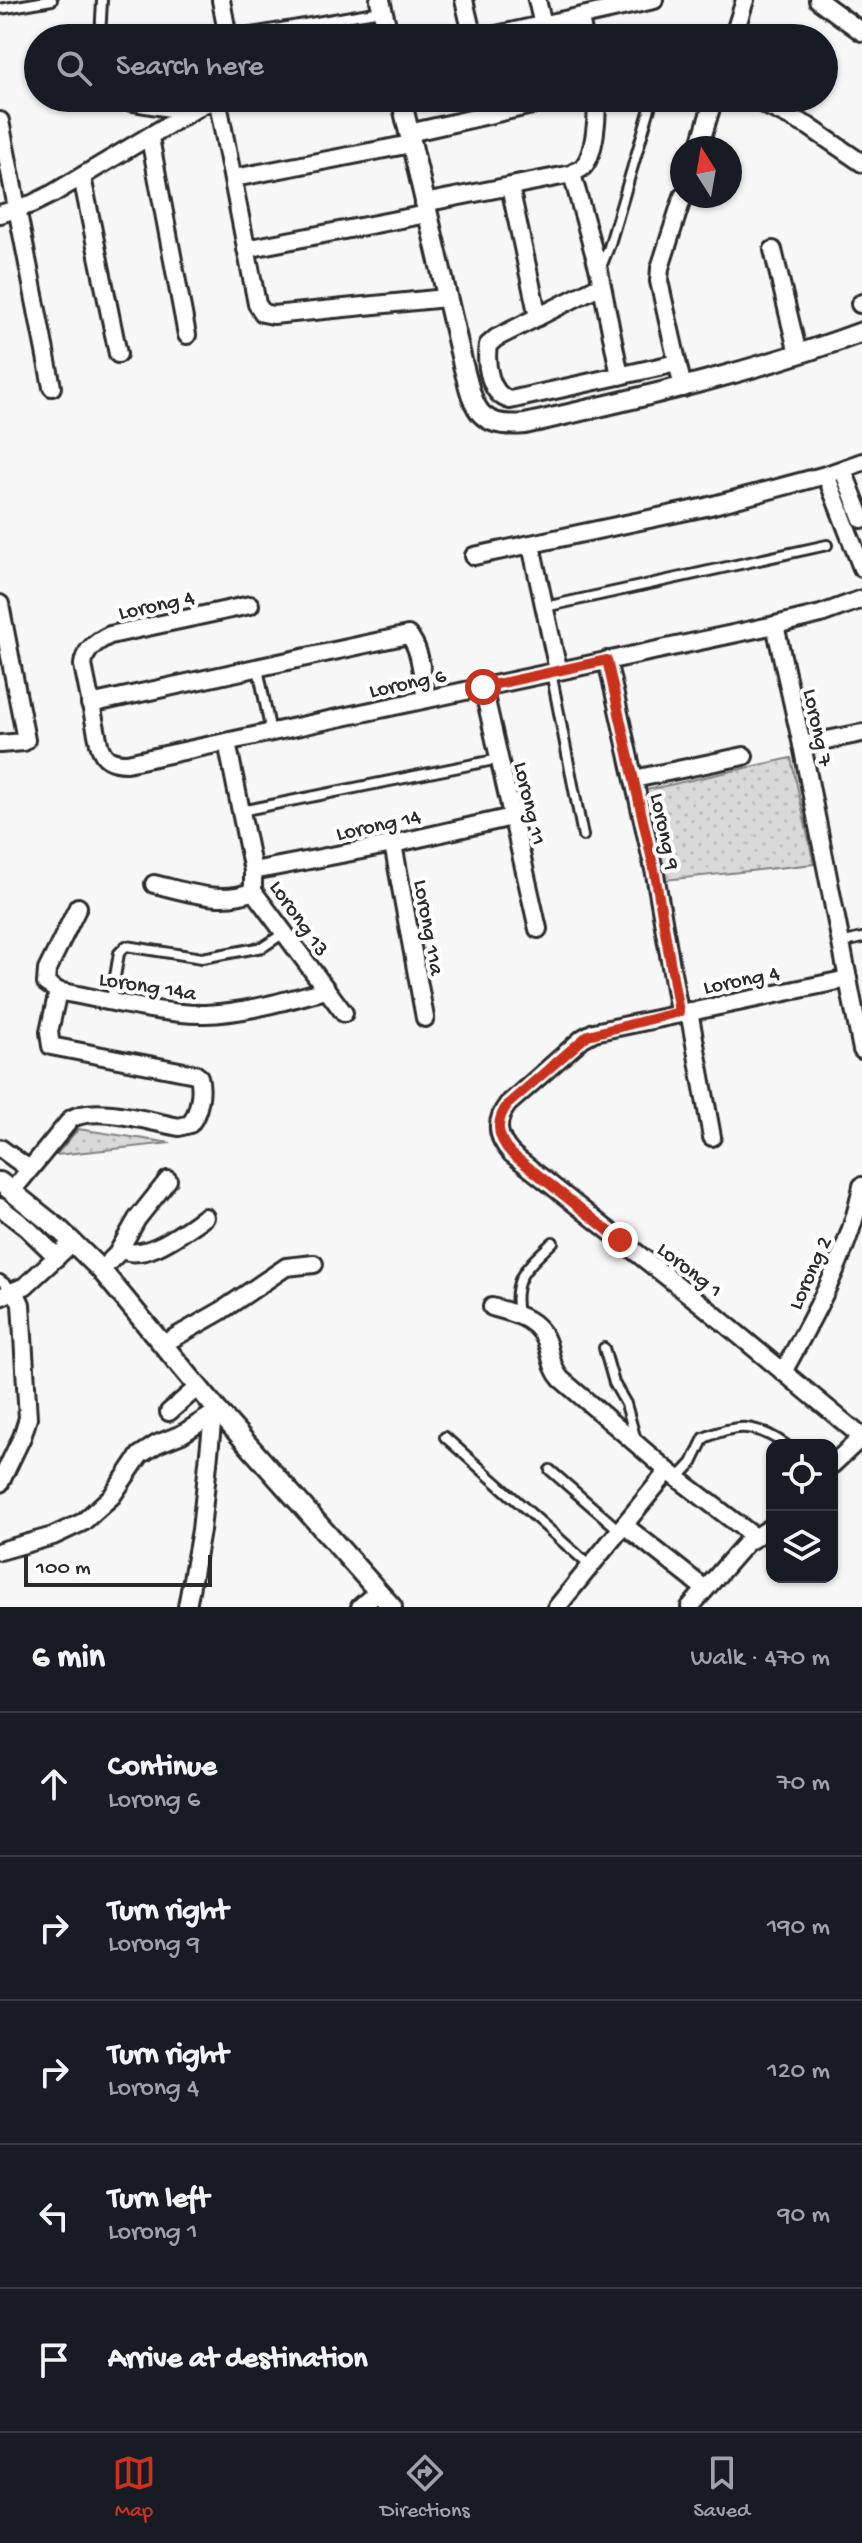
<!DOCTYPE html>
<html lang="en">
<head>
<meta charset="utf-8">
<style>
  body { margin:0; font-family:"Gochi Hand",sans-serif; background:#20242c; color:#f1f3f6 }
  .controls { position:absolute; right:24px; bottom:24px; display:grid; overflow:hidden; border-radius:16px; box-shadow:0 2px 6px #0004 }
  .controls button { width:72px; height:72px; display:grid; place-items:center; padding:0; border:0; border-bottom:2px solid #363941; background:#171b24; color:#f1f3f6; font:40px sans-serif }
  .compass { position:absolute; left:670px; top:136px; width:72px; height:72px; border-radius:50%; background:#171b24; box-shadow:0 2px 6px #0004; rotate:349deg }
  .scale { position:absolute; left:24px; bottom:20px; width:188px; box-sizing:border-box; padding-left:8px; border:4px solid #2b2b2b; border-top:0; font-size:22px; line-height:28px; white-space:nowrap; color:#2b2b2b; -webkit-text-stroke:6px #fff; paint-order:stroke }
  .stop { position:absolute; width:24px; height:24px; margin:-18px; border:6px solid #c8321e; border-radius:50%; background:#fff }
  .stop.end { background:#c8321e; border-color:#fff; box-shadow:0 2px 8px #0008 }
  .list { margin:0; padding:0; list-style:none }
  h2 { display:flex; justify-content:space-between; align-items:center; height:104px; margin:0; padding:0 32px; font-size:34px }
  h2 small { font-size:26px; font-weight:400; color:#9ea1a6 }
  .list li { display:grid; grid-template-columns:52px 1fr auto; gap:24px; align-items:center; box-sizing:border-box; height:144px; padding:0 32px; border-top:2px solid #363941 }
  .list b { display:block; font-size:30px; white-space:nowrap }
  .list p { margin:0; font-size:26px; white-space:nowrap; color:#9ea1a6 }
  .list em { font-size:26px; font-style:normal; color:#9ea1a6 }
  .icon { flex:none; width:44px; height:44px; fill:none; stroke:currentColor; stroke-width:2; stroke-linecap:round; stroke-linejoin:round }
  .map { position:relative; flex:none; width:862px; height:1607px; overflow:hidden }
  .search { position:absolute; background:#171b24; box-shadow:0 2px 6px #0004; left:24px; right:24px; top:24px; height:88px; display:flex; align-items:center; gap:20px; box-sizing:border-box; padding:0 28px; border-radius:44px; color:#9ea1a6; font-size:30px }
  .sheet { height:824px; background:#171b24 }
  nav { display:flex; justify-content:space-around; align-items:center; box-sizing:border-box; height:112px; border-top:2px solid #363941; background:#171b24; font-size:22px; color:#9ea1a6 }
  nav a { display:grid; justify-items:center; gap:4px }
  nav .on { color:#c8321e }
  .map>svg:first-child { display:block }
  .park { fill:url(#park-dots); stroke:#828282; stroke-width:2 }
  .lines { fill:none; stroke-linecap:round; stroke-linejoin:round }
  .service-casing { stroke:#2b2b2b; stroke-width:14 }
  .minor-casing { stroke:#2b2b2b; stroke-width:22 }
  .tertiary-casing { stroke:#2b2b2b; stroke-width:24 }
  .service { stroke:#fff; stroke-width:8 }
  .minor { stroke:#fff; stroke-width:16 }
  .tertiary { stroke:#fff; stroke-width:18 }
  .route { stroke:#c8321e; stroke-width:10 }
  .labels { text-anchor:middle; stroke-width:8; stroke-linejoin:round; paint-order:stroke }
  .street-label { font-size:22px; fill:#2b2b2b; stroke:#fff }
</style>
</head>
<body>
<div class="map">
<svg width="862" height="1607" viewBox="0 0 862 1607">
  <defs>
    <pattern id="park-dots" width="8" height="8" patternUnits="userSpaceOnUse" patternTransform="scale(2)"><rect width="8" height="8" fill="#d9d9d9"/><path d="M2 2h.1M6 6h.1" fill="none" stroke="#bababa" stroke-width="1.8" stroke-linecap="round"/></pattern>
  </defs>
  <rect width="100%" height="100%" fill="#f7f7f7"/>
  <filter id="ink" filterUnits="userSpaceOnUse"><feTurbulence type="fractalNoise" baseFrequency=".0125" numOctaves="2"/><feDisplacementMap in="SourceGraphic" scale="16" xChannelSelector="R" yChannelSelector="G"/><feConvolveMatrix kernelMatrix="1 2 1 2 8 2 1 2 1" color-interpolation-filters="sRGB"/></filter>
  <g filter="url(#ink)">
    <g class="park">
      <path d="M791 758 814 864 665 880 642 791Z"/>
      <path d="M78 1129 171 1143 56 1155Z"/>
    </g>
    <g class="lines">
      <defs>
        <g id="service">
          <path d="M0 9 52 0"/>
          <path d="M228 37 381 11"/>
          <path d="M100 38 102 0"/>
          <path d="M108 98 115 103 182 114"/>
          <path d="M601 267 609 247 653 98"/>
          <path d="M545 607 827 545"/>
          <path d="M258 668 271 733"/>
          <path d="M551 672 583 836"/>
          <path d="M241 811 499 759"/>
          <path d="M841 943 862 938"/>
          <path d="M111 1001 119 953 126 946 202 958 263 947 284 933"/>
          <path d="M0 1280 15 1291"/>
          <path d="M518 1314C511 1277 528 1266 553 1242"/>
          <path d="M604 1348 614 1383 626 1404 636 1440"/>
          <path d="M445 1437 590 1566"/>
          <path d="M550 1470 619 1530"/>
          <path d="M678 1478 692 1463 704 1438C738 1423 756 1424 786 1445"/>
        </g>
        <g id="minor">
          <path d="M221 0 228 38"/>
          <path d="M464 0 473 38"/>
          <path d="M537 0 543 25"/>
          <path d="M818 0 862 32"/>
          <path d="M580 18 584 38"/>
          <path d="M483 38 654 0"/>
          <path d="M733 38 745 0"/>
          <path d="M217 98 257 304 263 313 273 315 446 298"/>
          <path d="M751 98 808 126 862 163"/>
          <path d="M0 121 52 387"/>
          <path d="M409 133 563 98"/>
          <path d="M150 138 187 335"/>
          <path d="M699 148 714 98"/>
          <path d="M572 174 599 271 620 376"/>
          <path d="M82 177 118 354"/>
          <path d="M234 178 411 144"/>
          <path d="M510 187 538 317"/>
          <path d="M424 203 572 174C575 171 580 170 583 167 595 154 598 115 596 98"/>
          <path d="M0 214 32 204 52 194 200 106 218 98"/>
          <path d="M246 249 427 214"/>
          <path d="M773 250 798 354"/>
          <path d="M601 285 496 338 488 345C485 365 490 395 510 400L677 363"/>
          <path d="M860 304 862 303"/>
          <path d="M683 388 659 281 660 268 683 196"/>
          <path d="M843 470 862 519"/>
          <path d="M826 475 862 568"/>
          <path d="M531 545 558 670"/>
          <path d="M474 556 706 507 826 475 862 462"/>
          <path d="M0 604 26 740 24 742 0 744"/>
          <path d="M250 605 110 635C97 641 84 651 83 665L99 744C103 759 111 763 127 763L775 625 821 614 862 599"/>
          <path d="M775 625 802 745 862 1050"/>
          <path d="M607 660 655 874 679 1012"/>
          <path d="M483 687 538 929"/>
          <path d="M90 704 408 635C422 648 422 680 426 699"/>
          <path d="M227 742 253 871V891L344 1013"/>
          <path d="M802 745 862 733"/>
          <path d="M634 779 744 756"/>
          <path d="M393 844 425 1018"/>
          <path d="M253 871 393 844 512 817"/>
          <path d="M154 884C185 891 222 905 253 891"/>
          <path d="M78 907 47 970 46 983 58 991C101 999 163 1015 205 1014 246 1013 287 1000 326 990"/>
          <path d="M689 1011 712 1137"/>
          <path d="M0 1148 29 1169"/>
          <path d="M12 1191 71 1119C94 1104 152 1122 179 1127L190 1124C199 1113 203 1091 199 1077L195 1074 51 1046 49 1032 58 991"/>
          <path d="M0 1207 27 1228 57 1257"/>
          <path d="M120 1249C145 1263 184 1231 205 1217"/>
          <path d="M101 1270 117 1254 137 1219 168 1180"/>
          <path d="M0 1297 25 1286 73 1242"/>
          <path d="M492 1307C518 1314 543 1320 549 1350 552 1361 553 1370 561 1379L668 1471 755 1537"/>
          <path d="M163 1344 221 1311 286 1267 314 1264"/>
          <path d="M783 1372C814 1316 851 1249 862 1186"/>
          <path d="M169 1412 198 1387"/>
          <path d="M832 1465 862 1437 705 1307 512 1154C497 1138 494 1122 508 1104L583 1038 594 1032 848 979"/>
          <path d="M0 1483 22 1437 28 1418 21 1304 15 1291"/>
          <path d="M624 1525 705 1589"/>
          <path d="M0 1551 53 1536 83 1522 112 1496 140 1455 157 1444 182 1434 218 1411"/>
          <path d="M187 1607 201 1530 213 1415"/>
          <path d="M360 1607 377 1592"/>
          <path d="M557 1607 668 1471"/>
          <path d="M690 1607 746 1543 772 1527"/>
        </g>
        <g id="tertiary">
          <path d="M380 0 389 38"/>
          <path d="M401 98 463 365C474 405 475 429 525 424 638 398 752 373 862 332"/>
          <path d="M0 1182 60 1230 101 1270 218 1411 392 1607"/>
        </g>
      </defs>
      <use href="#service" class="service-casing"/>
      <use href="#minor" class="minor-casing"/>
      <use href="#tertiary" class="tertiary-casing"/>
      <use href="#service" class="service"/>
      <use href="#minor" class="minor"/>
      <use href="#tertiary" class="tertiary"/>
    </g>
  </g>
  <g class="lines" filter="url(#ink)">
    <path class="route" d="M483 687 607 660 655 874 679 1012 588 1035 508 1104C494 1122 497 1138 512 1154L620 1240"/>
  </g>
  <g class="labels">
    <g class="street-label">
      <text transform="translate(156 603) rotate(-12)" y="8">Lorong 4</text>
      <text transform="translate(407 681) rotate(-12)" y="8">Lorong 6</text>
      <text transform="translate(820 727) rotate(78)" y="8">Lorong 7</text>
      <text transform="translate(532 803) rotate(77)" y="8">Lorong 11</text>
      <text transform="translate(378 823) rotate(-12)" y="8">Lorong 14</text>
      <text transform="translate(667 831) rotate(78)" y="8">Lorong 9</text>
      <text transform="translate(301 917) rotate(55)" y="8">Lorong 13</text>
      <text transform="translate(431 927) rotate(80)" y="8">Lorong 11a</text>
      <text transform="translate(741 978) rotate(-11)" y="8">Lorong 4</text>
      <text transform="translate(148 984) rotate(9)" y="8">Lorong 14a</text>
      <text transform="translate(691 1268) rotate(38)" y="8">Lorong 1</text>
      <text transform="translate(808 1272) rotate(-66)" y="8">Lorong 2</text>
    </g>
  </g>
</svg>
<div class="controls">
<button><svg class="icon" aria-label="locate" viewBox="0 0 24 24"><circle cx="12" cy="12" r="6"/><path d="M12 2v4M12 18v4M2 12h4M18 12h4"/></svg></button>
<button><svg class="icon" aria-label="layers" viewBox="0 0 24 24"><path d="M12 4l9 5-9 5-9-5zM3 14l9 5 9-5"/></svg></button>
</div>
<svg class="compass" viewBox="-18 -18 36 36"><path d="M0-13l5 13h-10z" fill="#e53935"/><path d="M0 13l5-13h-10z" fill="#9ea1a6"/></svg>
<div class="scale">100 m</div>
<div class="stop" style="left:483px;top:687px"></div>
<div class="stop end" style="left:620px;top:1240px"></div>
<div class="search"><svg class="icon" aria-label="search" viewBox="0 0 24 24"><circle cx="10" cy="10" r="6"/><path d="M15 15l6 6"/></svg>Search here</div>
</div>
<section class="sheet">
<h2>6 min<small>Walk · 470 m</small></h2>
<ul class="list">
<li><svg class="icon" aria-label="ahead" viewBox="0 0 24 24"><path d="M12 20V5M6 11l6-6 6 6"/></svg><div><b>Continue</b><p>Lorong 6</p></div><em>70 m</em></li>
<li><svg class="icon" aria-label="right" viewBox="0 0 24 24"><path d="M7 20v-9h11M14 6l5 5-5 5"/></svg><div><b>Turn right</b><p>Lorong 9</p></div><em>190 m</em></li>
<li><svg class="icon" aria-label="right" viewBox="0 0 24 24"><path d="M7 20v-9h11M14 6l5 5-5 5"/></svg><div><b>Turn right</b><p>Lorong 4</p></div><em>120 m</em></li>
<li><svg class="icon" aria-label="left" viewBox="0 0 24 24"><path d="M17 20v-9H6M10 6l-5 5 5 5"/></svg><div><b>Turn left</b><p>Lorong 1</p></div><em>90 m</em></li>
<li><svg class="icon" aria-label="arrive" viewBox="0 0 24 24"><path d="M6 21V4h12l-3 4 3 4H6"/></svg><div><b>Arrive at destination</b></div></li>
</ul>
</section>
<nav>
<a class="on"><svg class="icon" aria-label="map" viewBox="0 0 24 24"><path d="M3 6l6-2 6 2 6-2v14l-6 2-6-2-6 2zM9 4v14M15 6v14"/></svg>Map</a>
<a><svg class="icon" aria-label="directions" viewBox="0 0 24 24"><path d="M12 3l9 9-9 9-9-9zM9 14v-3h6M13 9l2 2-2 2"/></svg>Directions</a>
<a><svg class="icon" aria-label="saved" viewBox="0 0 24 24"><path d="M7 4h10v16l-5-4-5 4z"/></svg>Saved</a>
</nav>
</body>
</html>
